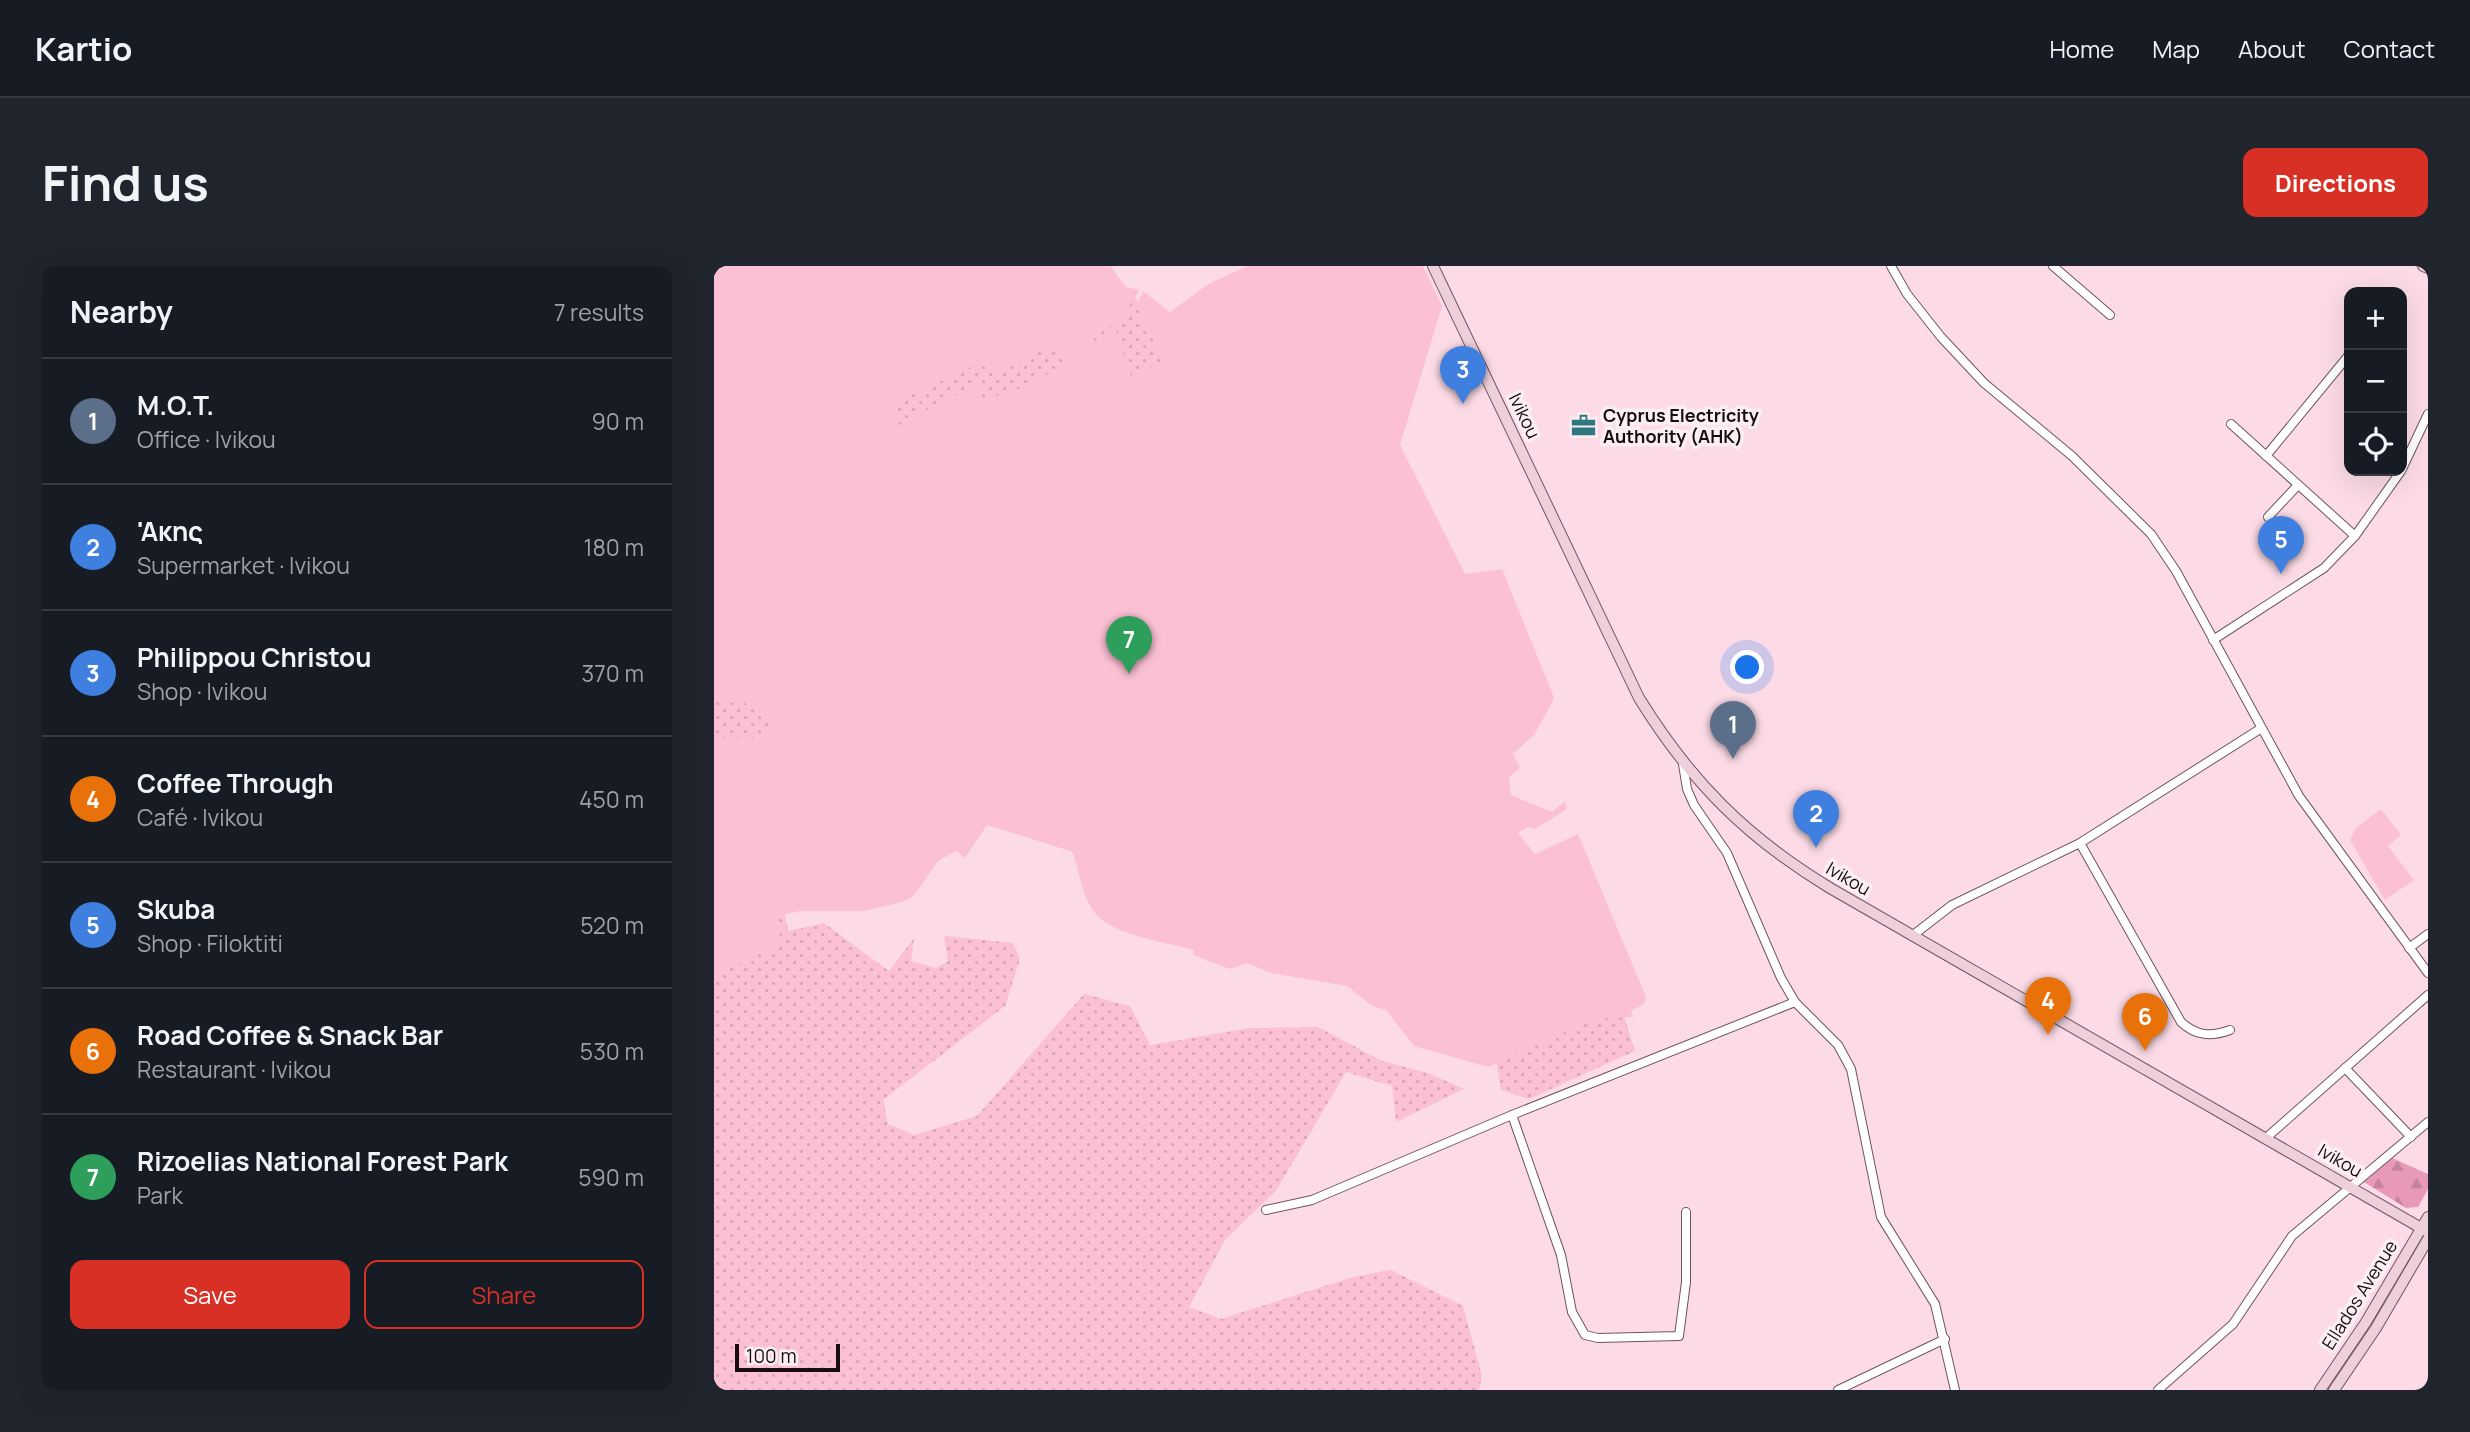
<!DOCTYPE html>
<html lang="en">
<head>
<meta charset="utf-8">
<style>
  body { margin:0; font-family:Manrope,sans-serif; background:#20242c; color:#f1f3f6 }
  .controls { position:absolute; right:21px; top:21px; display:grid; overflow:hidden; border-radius:14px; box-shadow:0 7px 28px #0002 }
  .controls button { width:63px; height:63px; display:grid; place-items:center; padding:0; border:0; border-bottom:2px solid #363941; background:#171b24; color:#f1f3f6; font:35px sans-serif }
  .scale { position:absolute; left:21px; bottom:18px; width:105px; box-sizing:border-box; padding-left:7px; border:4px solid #170d11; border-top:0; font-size:19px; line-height:24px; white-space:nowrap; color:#170d11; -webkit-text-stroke:5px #fceff3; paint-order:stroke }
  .you { position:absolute; left:1034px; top:402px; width:24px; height:24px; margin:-18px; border:5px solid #fff; border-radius:50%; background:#1a73e8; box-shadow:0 0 0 10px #1a73e833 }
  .badge { display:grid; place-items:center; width:46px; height:46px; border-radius:50%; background:#d93025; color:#fff; font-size:23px; font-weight:700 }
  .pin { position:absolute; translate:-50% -58px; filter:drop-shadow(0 2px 4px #0008) }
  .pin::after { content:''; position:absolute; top:37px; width:24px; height:21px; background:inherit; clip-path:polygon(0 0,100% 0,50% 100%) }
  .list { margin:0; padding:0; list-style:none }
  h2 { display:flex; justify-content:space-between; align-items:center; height:91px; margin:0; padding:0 28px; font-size:30px }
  h2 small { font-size:23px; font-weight:400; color:#9ea1a6 }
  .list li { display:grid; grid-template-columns:46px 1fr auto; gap:21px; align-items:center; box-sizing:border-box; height:126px; padding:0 28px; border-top:2px solid #363941 }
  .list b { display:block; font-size:26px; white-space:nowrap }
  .list p { margin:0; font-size:23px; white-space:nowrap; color:#9ea1a6 }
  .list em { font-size:23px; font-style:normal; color:#9ea1a6 }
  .actions { display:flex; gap:14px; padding:21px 28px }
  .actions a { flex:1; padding:16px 0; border:2px solid #d93025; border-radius:14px; text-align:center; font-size:24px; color:#d93025 }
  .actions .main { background:#d93025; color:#fff }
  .icon { flex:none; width:38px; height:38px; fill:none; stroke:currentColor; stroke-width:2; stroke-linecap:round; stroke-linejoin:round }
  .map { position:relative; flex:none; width:1714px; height:1124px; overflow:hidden; border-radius:14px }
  header { display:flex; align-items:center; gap:42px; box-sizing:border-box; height:98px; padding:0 35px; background:#171b24; border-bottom:2px solid #363941 }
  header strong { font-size:33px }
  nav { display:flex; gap:38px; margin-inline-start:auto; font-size:24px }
  .intro { display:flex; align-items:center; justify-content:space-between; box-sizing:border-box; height:168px; padding:0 42px }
  h1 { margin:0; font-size:49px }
  .button { padding:18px 32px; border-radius:14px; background:#d93025; color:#fff; font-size:24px; font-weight:700 }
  main { display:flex; gap:42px; padding:0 42px }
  aside { flex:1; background:#171b24; border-radius:14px; box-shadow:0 7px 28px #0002 }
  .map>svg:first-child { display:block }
  .grass { fill:url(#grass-dots) }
  .forest { fill:url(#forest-firs) }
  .park { fill:#fcc0d5 }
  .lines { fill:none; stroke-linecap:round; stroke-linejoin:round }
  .street-casing { stroke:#6f545e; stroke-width:10 }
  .secondary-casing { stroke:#6f545e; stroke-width:12 }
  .street { stroke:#fff; stroke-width:8 }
  .secondary { stroke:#edd0dc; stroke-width:10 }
  .labels { text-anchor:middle; stroke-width:7; stroke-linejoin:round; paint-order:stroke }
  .street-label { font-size:18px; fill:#170d11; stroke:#fceff3 }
  .poi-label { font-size:18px; font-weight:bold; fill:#170d11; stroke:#fceff3; text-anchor:start }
</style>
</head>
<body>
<header>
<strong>Kartio</strong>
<nav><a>Home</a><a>Map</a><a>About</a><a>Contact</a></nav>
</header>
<div class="intro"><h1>Find us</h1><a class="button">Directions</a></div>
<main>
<aside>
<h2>Nearby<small>7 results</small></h2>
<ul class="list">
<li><span class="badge" style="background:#5c6f8a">1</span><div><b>M.O.T.</b><p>Office · Ivikou</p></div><em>90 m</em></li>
<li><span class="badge" style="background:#3f7fe0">2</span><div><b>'Ακης</b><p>Supermarket · Ivikou</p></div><em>180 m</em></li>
<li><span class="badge" style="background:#3f7fe0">3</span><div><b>Philippou Christou</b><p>Shop · Ivikou</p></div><em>370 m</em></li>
<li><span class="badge" style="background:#e8710a">4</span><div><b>Coffee Through</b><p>Café · Ivikou</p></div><em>450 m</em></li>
<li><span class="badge" style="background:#3f7fe0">5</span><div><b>Skuba</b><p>Shop · Filoktiti</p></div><em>520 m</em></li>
<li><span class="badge" style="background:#e8710a">6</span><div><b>Road Coffee &amp; Snack Bar</b><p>Restaurant · Ivikou</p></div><em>530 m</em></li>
<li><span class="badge" style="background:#2e9e5b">7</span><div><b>Rizoelias National Forest Park</b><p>Park</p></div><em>590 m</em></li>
</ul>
<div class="actions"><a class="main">Save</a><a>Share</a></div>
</aside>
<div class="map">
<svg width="1714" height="1124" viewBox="0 0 1714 1124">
  <defs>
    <pattern id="grass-dots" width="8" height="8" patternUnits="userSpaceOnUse" patternTransform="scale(1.75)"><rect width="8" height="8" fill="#fcc0d5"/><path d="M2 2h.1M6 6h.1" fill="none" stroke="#d7a4b6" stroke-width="1.8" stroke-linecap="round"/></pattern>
    <pattern id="forest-firs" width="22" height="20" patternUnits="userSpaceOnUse" patternTransform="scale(1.75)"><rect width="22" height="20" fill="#e899b7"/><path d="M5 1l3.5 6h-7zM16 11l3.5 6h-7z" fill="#c6839c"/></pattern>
  </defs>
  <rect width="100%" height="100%" fill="#fcdbe7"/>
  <path class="grass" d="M0 0H398L393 9 437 45 469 57 500 15 544 0 684 179 803 596 891 688 921 785 815 833 787 824 779 775 635 695 434 669 354 582 209 535 69 637 74 665 110 657 175 705 200 672 197 695 222 702 234 695 230 670 299 677 306 693 291 740 169 834 174 858 200 869 263 850 370 728 416 740 436 779 536 762 604 761 668 795 714 807 750 823 682 856 678 820 632 806 562 925 511 974 475 1041 507 1053 639 1011 677 1004 749 1040 768 1110 765 1124H0Z"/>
  <path class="forest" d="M1678 892 1714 908V923L1704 941 1692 942 1650 916Z"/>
  <g class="park">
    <path d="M0 0H396L412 21 426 24 408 51 350 94 340 78 289 104 261 99 176 139 183 160 264 117 266 132C318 129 359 88 401 61L418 113 450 93 422 40 429 25 456 46 493 19 533 0H709L728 40 686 179 751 308 788 303 839 429 840 433 820 469 799 488 806 502 795 511 797 529 838 546 851 535 853 543 821 563 814 561 804 567 821 588 864 568 932 731 930 738 917 745 919 751 880 753 774 801 700 780 672 744 658 740 633 720 557 707 533 697 516 703 479 689 480 684C455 677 397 669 381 647 368 631 365 605 359 586L273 559 251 592 242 585 224 595 199 631 185 637 149 645H86L63 650 67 677 0 709V472H41L61 459 24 432 19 437 0 436Z"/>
    <path d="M1667 543 1687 569 1674 580 1700 614 1671 634 1636 574 1641 563Z"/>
  </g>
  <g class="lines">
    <defs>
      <g id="street">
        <path d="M1177 0 1193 28 1227 71 1270 117 1358 190 1437 268 1462 305 1585 530 1714 707"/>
        <path d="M1339 0 1396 49"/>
        <path d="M1517 158 1641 270"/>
        <path d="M1552 190 1635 89"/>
        <path d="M1688 203 1714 148"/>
        <path d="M1554 251 1584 219"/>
        <path d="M1499 374 1610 302 1641 270 1687 205"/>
        <path d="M969 498 973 523 980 539 1013 587 1067 712 1081 736 1124 779 1137 803 1167 951 1221 1038 1241 1124"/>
        <path d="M1366 577 1467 756C1482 770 1497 771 1516 764"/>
        <path d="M1198 670 1238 639 1366 577 1546 463"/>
        <path d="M1695 682 1714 668"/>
        <path d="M1631 802 1697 871"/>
        <path d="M798 849 847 989 858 1046 871 1069 884 1072 965 1070 972 1016V946"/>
        <path d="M1552 872 1714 729"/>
        <path d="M552 944 598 934 798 849 1081 736"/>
        <path d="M1124 1124 1231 1073"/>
        <path d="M1444 1124 1519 1058 1578 970 1714 856"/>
      </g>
      <g id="secondary">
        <path d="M719 0 925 432C977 516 1032 571 1116 622L1714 966"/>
        <path d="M1709 0 1714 2"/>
        <path d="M1606 1124 1652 1056 1714 951"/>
        <path d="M1620 1124 1662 1062 1714 973"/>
      </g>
    </defs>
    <use href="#street" class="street-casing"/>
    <use href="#secondary" class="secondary-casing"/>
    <use href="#street" class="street"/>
    <use href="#secondary" class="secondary"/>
  </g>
  <defs>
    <symbol id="office-bare" viewBox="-9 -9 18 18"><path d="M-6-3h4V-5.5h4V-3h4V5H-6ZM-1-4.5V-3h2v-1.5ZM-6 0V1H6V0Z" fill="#307880" stroke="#fceff3" stroke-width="2.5" paint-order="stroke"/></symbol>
  </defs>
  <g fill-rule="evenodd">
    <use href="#office-bare" x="852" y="142" width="35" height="35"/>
  </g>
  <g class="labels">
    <g class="street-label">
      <text transform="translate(810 150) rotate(64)" y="6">Ivikou</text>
      <text transform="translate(1134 613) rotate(30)" y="6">Ivikou</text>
      <text transform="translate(1626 895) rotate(30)" y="6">Ivikou</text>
      <text transform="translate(1646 1029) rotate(-58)" y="6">Ellados Avenue</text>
    </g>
    <g class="poi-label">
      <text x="889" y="156">Cyprus Electricity<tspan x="889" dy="21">Authority (AHK)</tspan></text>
    </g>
  </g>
</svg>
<div class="controls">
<button>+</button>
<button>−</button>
<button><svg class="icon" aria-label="locate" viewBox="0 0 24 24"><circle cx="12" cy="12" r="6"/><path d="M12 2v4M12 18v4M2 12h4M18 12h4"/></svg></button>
</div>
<div class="scale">100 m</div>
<div class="you"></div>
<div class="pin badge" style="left:1019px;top:493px;background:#5c6f8a">1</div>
<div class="pin badge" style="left:1102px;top:582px;background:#3f7fe0">2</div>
<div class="pin badge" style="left:749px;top:138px;background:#3f7fe0">3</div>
<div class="pin badge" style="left:1334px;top:769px;background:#e8710a">4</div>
<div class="pin badge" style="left:1567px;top:308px;background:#3f7fe0">5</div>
<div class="pin badge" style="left:1431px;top:785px;background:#e8710a">6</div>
<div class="pin badge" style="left:415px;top:408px;background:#2e9e5b">7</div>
</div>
</main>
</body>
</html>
